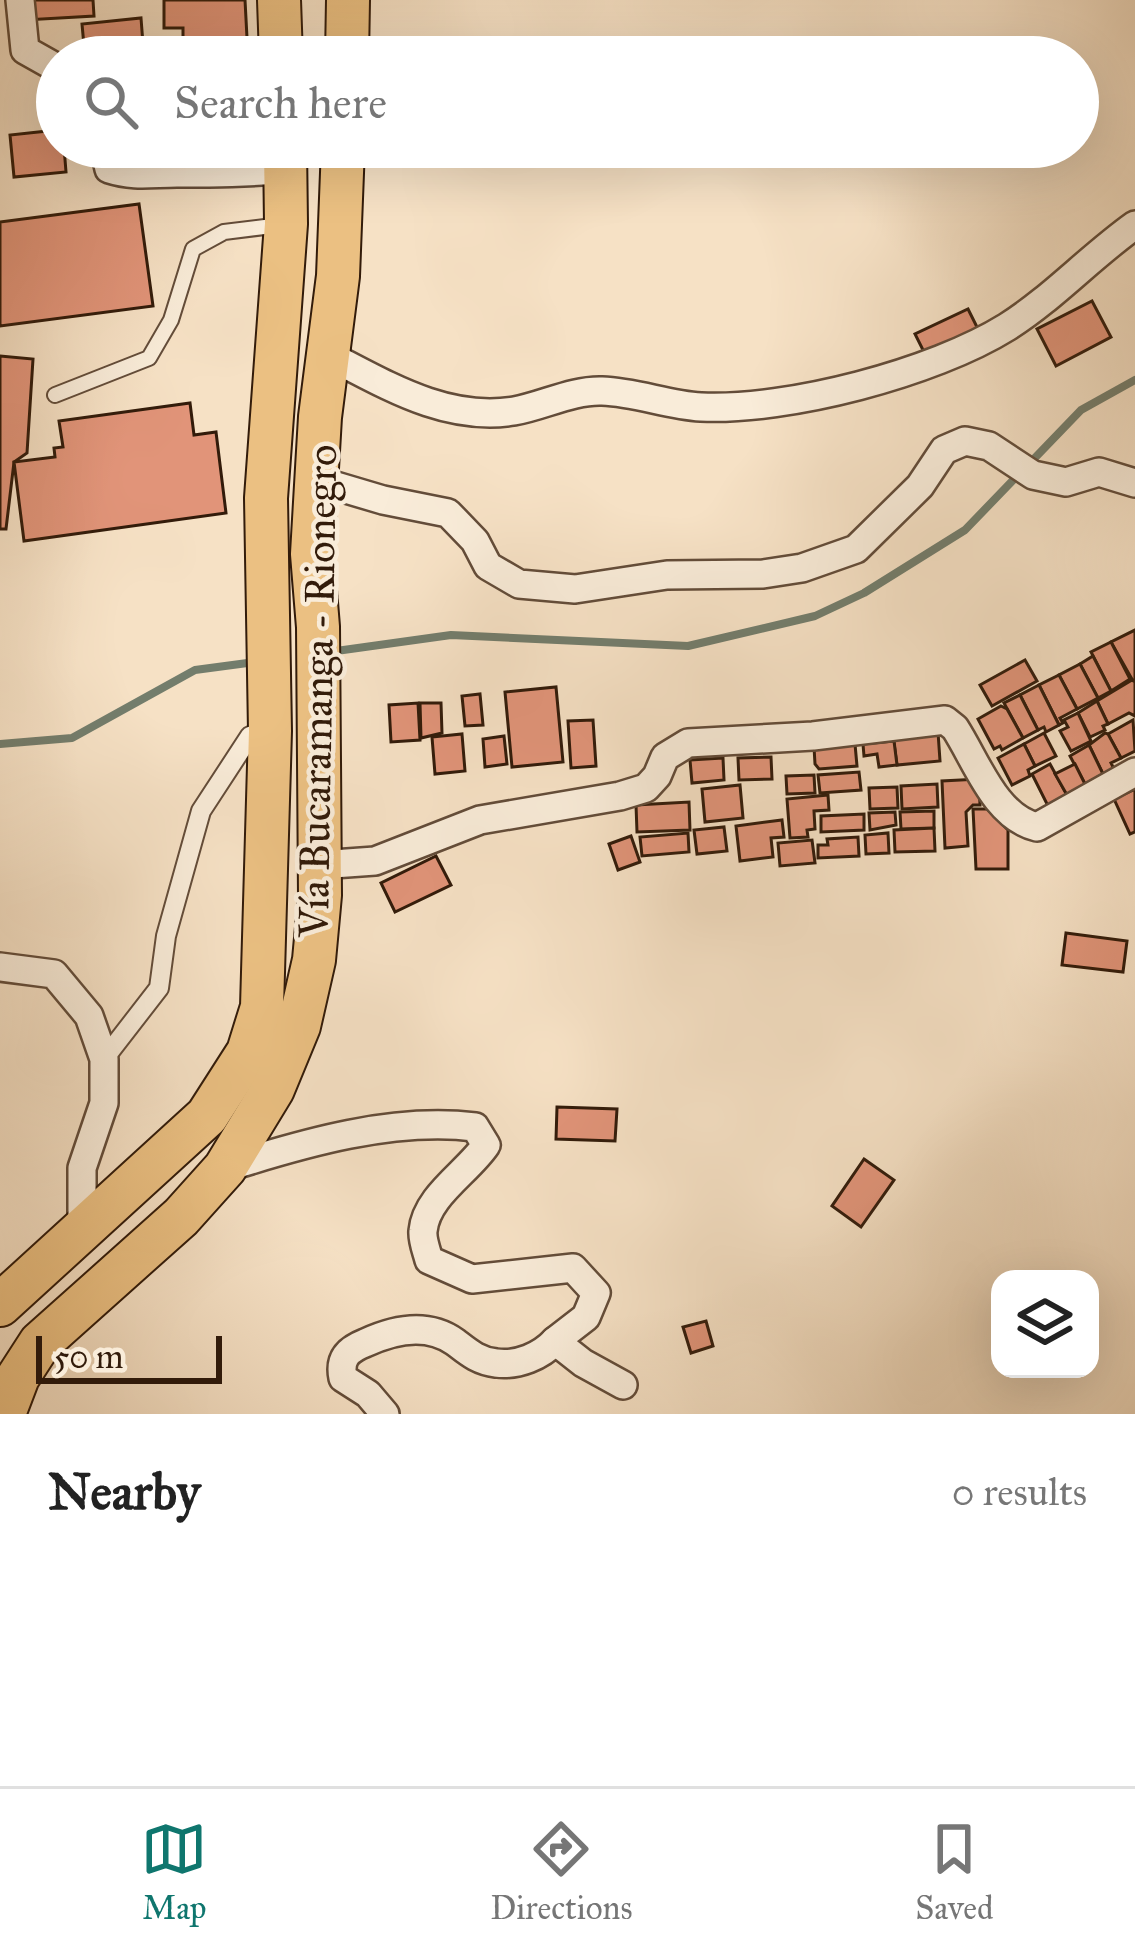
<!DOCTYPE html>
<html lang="en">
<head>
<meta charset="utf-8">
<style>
  body { margin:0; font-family:"IM FELL Great Primer",serif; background:#f6f6f6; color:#222 }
  .controls { position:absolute; right:36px; bottom:36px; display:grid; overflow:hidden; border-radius:24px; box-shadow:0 12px 48px #0002 }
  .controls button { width:108px; height:108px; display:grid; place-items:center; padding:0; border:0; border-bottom:3px solid #e0e0e0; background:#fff; color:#222; font:60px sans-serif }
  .scale { position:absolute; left:36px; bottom:30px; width:186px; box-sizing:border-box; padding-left:12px; border:6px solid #321b0a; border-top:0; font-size:33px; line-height:42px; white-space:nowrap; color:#321b0a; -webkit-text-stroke:9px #f9ecd9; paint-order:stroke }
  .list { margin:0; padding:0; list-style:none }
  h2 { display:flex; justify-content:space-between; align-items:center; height:156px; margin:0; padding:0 48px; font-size:51px }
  h2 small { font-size:39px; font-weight:400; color:#767676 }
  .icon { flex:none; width:66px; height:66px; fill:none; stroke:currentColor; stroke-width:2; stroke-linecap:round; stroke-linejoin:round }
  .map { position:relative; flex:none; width:1135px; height:1414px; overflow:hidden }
  .search { position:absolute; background:#fff; box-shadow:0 12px 48px #0002; left:36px; right:36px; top:36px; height:132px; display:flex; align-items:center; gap:30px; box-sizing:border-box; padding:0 42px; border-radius:66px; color:#767676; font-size:45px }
  .sheet { height:372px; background:#fff }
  nav { display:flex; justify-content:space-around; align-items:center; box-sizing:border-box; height:168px; border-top:3px solid #e0e0e0; background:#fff; font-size:33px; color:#767676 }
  nav a { display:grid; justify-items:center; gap:6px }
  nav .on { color:#0f766e }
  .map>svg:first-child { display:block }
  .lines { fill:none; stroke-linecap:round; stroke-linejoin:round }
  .stream { stroke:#737d6c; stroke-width:8 }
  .building { fill:#e19479; stroke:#321b0a; stroke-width:3 }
  .service-casing { stroke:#634c39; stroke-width:18 }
  .pedestrian-casing { stroke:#634c39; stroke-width:22 }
  .minor-casing { stroke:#634c39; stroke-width:32 }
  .trunk-casing { stroke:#321b0a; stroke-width:46 }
  .service { stroke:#f9ecd9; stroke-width:14 }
  .pedestrian { stroke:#f9ecd9; stroke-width:18 }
  .minor { stroke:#f9ecd9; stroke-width:27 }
  .trunk { stroke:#ebc082; stroke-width:42 }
  .labels { text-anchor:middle; stroke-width:9; stroke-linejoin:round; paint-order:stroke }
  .street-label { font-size:42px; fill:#321b0a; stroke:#f9ecd9 }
</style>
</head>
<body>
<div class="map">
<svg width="1135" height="1414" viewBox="0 0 1135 1414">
  <rect width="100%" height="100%" fill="#f6e1c5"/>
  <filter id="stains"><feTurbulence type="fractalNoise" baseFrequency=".00167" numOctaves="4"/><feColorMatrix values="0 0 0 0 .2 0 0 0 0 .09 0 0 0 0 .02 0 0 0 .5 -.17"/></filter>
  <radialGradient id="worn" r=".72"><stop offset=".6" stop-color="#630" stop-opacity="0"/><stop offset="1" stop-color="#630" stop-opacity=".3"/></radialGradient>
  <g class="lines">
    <g class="stream">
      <path d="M1029 464 1081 410 1135 380"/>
      <path d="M329 652 451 635 688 646 815 616 864 593 965 530 1019 474"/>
      <path d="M0 744 72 738 195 670 255 662"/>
    </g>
  </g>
  <g class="building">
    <path d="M23 0H93L94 16 25 20Z"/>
    <path d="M164 0H245L248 57H183V28H164Z"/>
    <path d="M141 18 144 57H85L82 24Z"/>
    <path d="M57 130V147H64L66 172 14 177 10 135Z"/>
    <path d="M158 147H253L254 163H158Z"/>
    <path d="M139 204 153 306 0 326V222Z"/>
    <path d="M1092 301 1111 337 1056 366 1037 329Z"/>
    <path d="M968 309 978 329 925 354 915 334Z"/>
    <path d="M0 356 33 359 27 453 14 462 6 529H0Z"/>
    <path d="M190 403 194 435 216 432 226 513 24 541 14 462 55 457 54 448 63 447 59 421Z"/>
    <path d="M1135 630V680L1133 681 1111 642Z"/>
    <path d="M1111 642 1130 679 1111 691 1091 652Z"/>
    <path d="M1093 656 1111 691 1098 698 1080 664Z"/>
    <path d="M1025 660 1037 681 992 706 980 685Z"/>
    <path d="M1080 664 1098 698 1077 709 1059 675Z"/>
    <path d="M1059 675 1077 709 1060 718 1063 723 1059 725 1039 685Z"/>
    <path d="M1132 680 1135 682V716L1129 713 1108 724 1097 701Z"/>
    <path d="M1039 685 1059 725 1046 732 1044 727 1038 730 1020 695Z"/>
    <path d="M556 687 563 762 512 767 505 692Z"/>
    <path d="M480 694 483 725 465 726 462 696Z"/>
    <path d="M1020 695 1038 730 1023 738 1004 703Z"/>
    <path d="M1097 701 1108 724 1103 726 1105 730 1090 737 1078 713Z"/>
    <path d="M418 703 420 740 391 742 389 705Z"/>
    <path d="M420 703H441L442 733 421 738Z"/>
    <path d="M1001 706 1007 709 1023 738 1002 750 1000 746 994 749 978 719Z"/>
    <path d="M1078 713 1091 741 1071 751 1060 731 1068 727 1064 720Z"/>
    <path d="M593 720 596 766 571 768 568 721Z"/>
    <path d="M1133 720 1135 751 1121 758 1108 734Z"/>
    <path d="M938 732 940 761 897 765 893 736Z"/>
    <path d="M1044 733 1056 756 1035 766 1024 744Z"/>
    <path d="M1105 733 1108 734 1121 758 1111 763 1114 769 1103 774 1089 745Z"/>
    <path d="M462 734 465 771 435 774 432 737Z"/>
    <path d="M504 736 507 764 485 767 483 739Z"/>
    <path d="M894 741 897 765 879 767 877 754 864 756 863 744Z"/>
    <path d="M855 744 857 766 819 769 815 764 814 747Z"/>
    <path d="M1024 744 1035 766 1028 770 1030 776 1012 785 998 758Z"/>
    <path d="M1089 745 1103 774 1085 784 1070 756Z"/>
    <path d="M771 757 772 779 739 780 738 758Z"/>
    <path d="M723 758 724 780 692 783 690 760Z"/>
    <path d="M1050 764 1067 795 1048 806 1032 774Z"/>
    <path d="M1075 764 1085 784 1067 795 1055 774Z"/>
    <path d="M859 772 861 790 820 793 818 775Z"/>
    <path d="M814 775 815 793 787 794 786 776Z"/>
    <path d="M979 779 980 805H973L966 812 968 846 945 848 942 781Z"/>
    <path d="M937 784 938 807 902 809 901 786Z"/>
    <path d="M740 785 743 818 705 822 702 789Z"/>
    <path d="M897 787 898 808 870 809 869 788Z"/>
    <path d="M1135 789V832L1130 834 1114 799Z"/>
    <path d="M828 795 829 810 814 811 815 829 807 830 808 837 790 838 787 799Z"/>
    <path d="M689 802 690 830 637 832 636 805Z"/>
    <path d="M973 809H987L1008 830V869H976Z"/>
    <path d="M934 811V828L901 829 900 812Z"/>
    <path d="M895 812 896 825 870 830 869 813Z"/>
    <path d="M864 814V830L821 832V816Z"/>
    <path d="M782 820 784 837 771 838 773 857 740 861 736 826Z"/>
    <path d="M724 827 727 851 697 854 694 830Z"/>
    <path d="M934 828 935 851 895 852 894 830Z"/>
    <path d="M688 833 689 852 642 856 640 837Z"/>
    <path d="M888 833 889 853 866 854 865 835Z"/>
    <path d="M631 836 640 862 618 870 609 844Z"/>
    <path d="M858 837 859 856 818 858V845H828L827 839Z"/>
    <path d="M812 840 815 863 780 866 778 843Z"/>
    <path d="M436 856 451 885 395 912 381 883Z"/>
    <path d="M1066 933 1127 941 1123 972 1062 965Z"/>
    <path d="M557 1107 617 1109 615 1141 556 1139Z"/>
    <path d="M864 1159 894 1180 861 1227 832 1206Z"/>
    <path d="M706 1321 713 1346 691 1353 683 1327Z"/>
  </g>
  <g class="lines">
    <defs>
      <path id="service" d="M55 395 149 358 171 320 193 249 224 232 281 225"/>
      <path id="pedestrian" d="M104 1059 159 988 166 936 201 811 250 736 267 731"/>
      <g id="minor">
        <path d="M20 0 25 50 57 68"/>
        <path d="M104 147 109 169C134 177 152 173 177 173 214 173 249 173 286 169"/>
        <path d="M326 354C385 384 445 422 514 411 543 406 572 390 602 391 636 392 667 405 701 407 788 411 933 373 1007 327 1053 298 1090 257 1135 225"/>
        <path d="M319 481 383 500 448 513 475 541 488 566 519 584 575 589 667 575 763 574 802 568 856 549 920 486 944 450 965 441 989 446 1033 475 1066 482 1099 472 1135 483"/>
        <path d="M319 865 375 861 480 820 620 796 646 788 657 776 665 757 688 743 813 736 945 720 955 728C977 762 995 817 1037 827L1135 772"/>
        <path d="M0 967 54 974 89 1016 104 1059V1103L82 1168V1232"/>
        <path d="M225 1168C304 1143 393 1117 475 1127L486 1145C468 1172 426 1196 423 1231 422 1240 427 1252 429 1260L472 1279 573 1268 596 1293 586 1317 555 1341"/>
        <path d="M385 1414 368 1394 343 1378C339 1359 347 1350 365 1343 393 1330 427 1322 455 1342 468 1352 478 1361 496 1363 518 1366 541 1356 555 1341L583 1363 623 1385"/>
      </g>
      <g id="trunk">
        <path d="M279 0 281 57"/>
        <path d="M347 57 348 0"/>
        <path d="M0 1305 207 1116 248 1052 262 1007 270 731 266 498 286 224 285 147"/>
        <path d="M4 1414 18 1377 40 1343 181 1217 225 1168 273 1089 299 1026 314 960 320 895 318 627 312 554 320 417 338 276 343 147"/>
      </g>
    </defs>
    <use href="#service" class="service-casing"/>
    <use href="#pedestrian" class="pedestrian-casing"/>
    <use href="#minor" class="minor-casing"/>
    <use href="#trunk" class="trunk-casing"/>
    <use href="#service" class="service"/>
    <use href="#pedestrian" class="pedestrian"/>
    <use href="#minor" class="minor"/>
    <use href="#trunk" class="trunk"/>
  </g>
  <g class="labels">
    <g class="street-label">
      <text transform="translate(317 691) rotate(-89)" y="15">Vía Bucaramanga - Rionegro</text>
    </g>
  </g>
  <rect width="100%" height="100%" filter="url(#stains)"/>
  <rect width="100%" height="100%" fill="url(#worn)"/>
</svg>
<div class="controls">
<button><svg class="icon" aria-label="layers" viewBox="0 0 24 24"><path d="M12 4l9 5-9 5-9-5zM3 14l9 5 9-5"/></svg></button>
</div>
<div class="scale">50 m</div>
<div class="search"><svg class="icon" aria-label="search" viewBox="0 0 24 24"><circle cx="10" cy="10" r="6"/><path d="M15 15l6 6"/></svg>Search here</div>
</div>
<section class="sheet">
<h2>Nearby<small>0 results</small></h2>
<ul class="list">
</ul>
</section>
<nav>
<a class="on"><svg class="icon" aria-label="map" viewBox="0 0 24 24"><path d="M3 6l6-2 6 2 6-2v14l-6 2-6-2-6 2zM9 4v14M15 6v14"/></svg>Map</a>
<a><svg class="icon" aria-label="directions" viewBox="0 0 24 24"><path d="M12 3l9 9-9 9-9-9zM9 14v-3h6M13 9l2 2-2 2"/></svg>Directions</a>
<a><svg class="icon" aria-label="saved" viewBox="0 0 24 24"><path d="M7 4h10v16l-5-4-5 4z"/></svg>Saved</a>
</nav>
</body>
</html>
